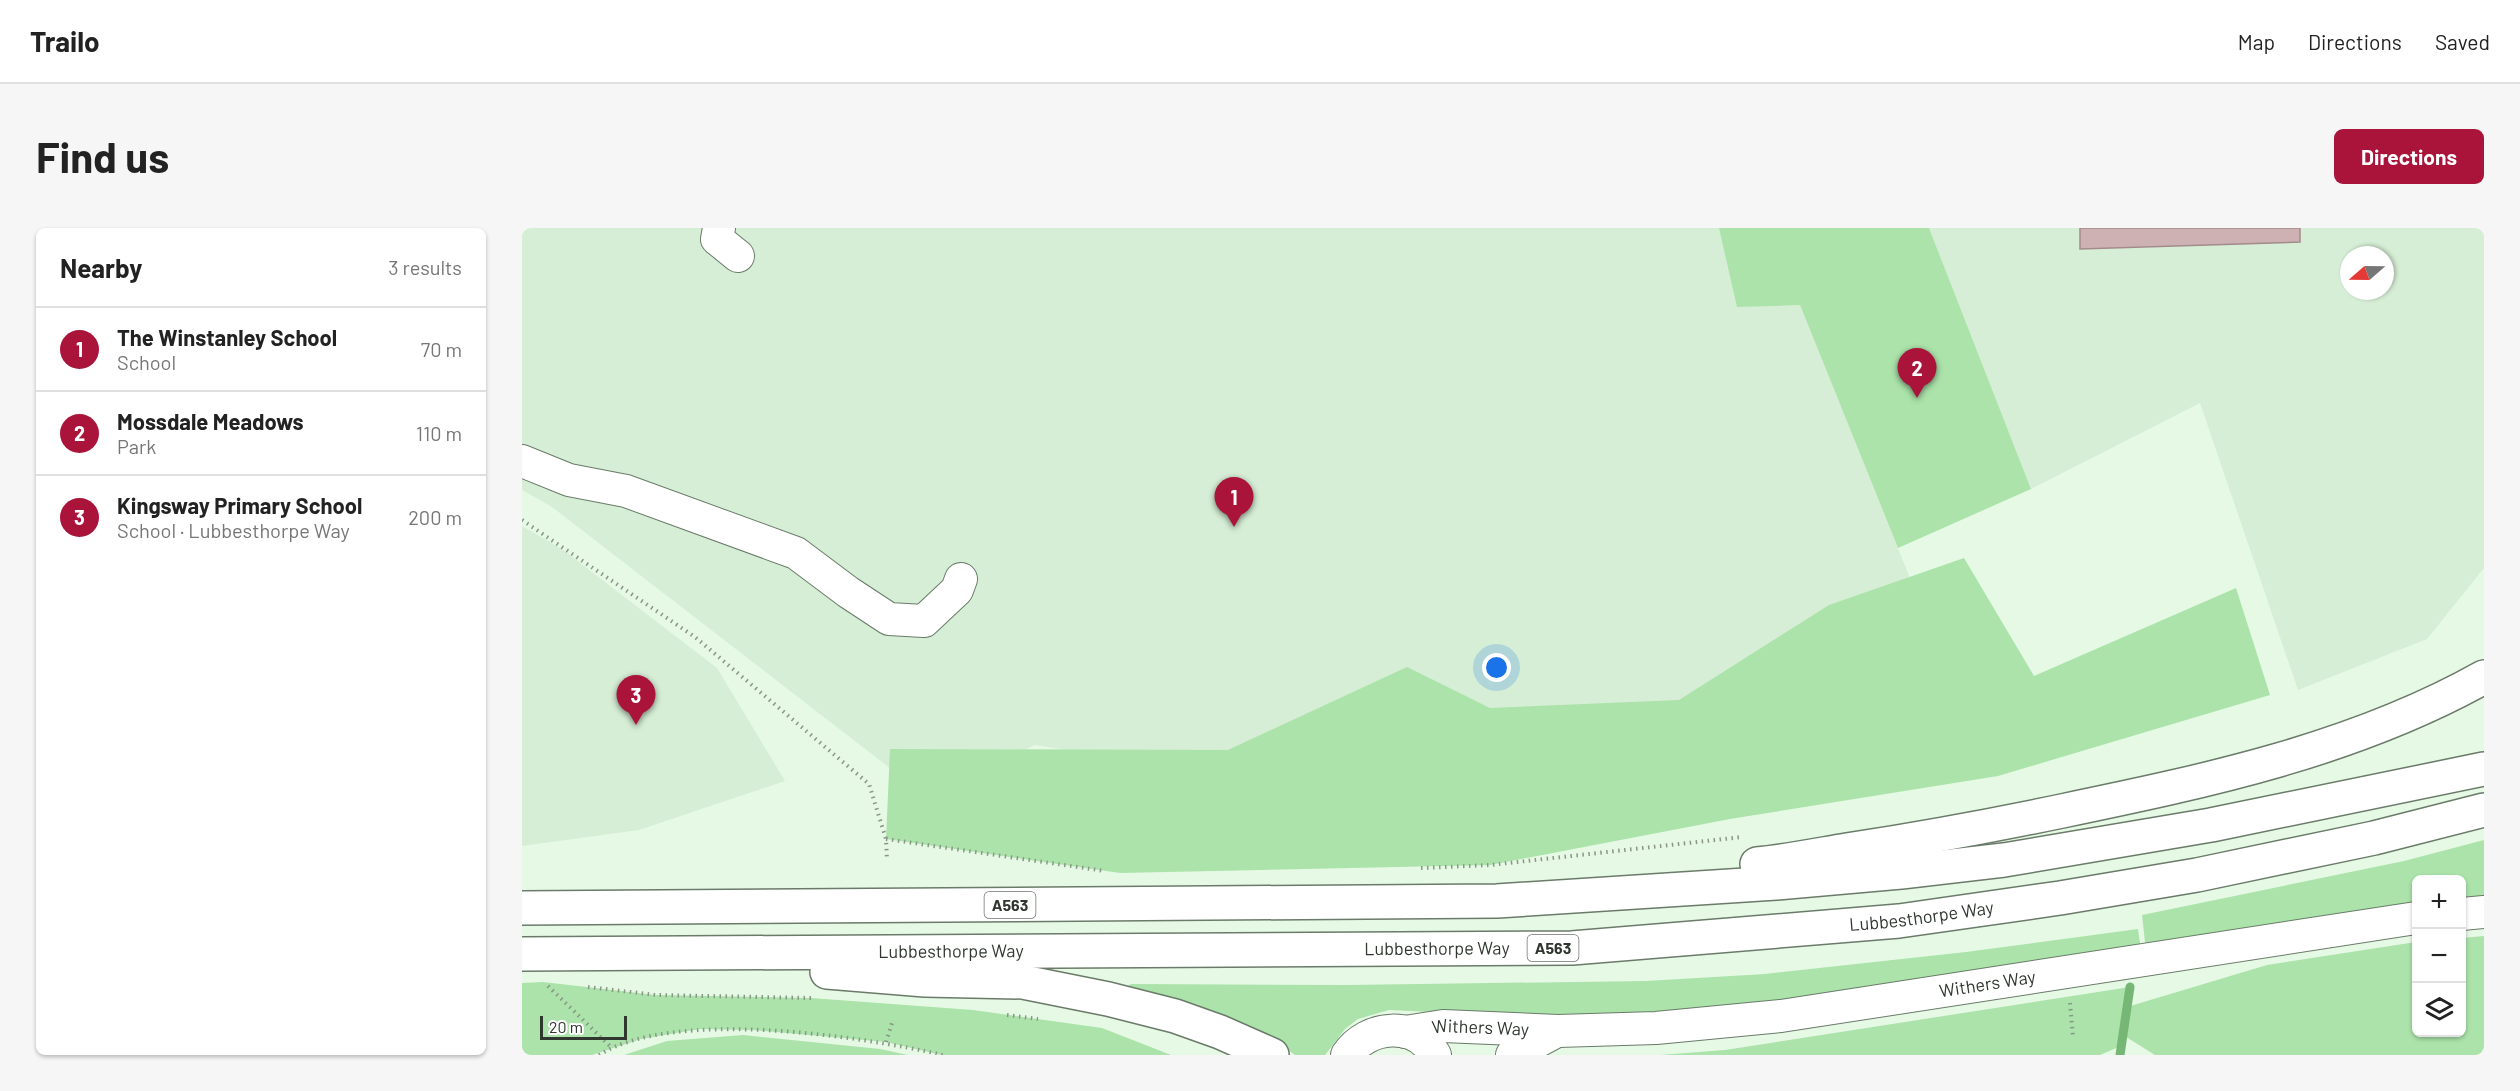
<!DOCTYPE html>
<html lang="en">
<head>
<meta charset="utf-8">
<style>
  body { margin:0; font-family:Barlow,sans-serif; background:#f6f6f6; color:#222 }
  .controls { position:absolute; right:18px; bottom:18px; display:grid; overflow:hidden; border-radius:9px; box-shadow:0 2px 4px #0004 }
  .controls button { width:54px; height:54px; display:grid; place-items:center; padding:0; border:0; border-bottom:2px solid #e0e0e0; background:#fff; color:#222; font:30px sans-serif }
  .compass { position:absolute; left:1818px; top:18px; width:54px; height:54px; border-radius:50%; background:#fff; box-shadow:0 2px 4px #0004; rotate:250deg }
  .scale { position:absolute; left:18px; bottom:15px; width:87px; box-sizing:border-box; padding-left:6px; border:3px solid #2f372f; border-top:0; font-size:16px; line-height:21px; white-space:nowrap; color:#2f372f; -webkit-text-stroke:4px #fff; paint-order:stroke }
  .you { position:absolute; left:975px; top:440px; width:21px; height:21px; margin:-15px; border:4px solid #fff; border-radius:50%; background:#1a73e8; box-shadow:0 0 0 9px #1a73e833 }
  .badge { display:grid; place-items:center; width:39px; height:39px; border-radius:50%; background:#aa143a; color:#fff; font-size:20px; font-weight:700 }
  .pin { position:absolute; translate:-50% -50px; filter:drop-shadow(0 2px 3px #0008) }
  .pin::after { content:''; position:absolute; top:32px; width:21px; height:18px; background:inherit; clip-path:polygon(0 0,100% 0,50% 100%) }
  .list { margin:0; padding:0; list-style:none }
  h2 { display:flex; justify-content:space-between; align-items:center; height:78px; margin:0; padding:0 24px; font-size:26px }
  h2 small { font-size:20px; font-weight:400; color:#767676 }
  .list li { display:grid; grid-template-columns:39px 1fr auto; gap:18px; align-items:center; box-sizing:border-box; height:84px; padding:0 24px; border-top:2px solid #e0e0e0 }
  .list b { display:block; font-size:22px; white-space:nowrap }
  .list p { margin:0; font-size:20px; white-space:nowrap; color:#767676 }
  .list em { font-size:20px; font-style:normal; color:#767676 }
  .icon { flex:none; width:33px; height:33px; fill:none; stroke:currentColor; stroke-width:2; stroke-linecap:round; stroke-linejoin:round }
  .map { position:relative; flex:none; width:1962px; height:827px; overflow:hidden; border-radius:9px }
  header { display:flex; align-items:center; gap:36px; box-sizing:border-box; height:84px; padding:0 30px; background:#fff; border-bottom:2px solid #e0e0e0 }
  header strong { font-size:28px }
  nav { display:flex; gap:33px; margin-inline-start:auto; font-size:21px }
  .intro { display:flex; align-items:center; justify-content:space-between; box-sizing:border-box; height:144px; padding:0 36px }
  h1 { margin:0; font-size:42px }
  .button { padding:15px 27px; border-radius:9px; background:#aa143a; color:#fff; font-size:21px; font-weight:700 }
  main { display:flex; gap:36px; padding:0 36px }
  aside { flex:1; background:#fff; border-radius:9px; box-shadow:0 2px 4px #0004 }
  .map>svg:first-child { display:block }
  .built { fill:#d6eed5; fill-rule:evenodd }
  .green { fill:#abe3aa }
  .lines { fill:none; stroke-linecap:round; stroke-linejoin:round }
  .stream { stroke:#77b776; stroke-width:9 }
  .building { fill:#ceb2b3; stroke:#a48a8b; stroke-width:1.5 }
  .minor-casing { stroke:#6a7b69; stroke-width:34 }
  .highway-casing { stroke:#6a7b69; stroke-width:36 }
  .path { stroke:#899688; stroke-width:4; stroke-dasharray:1.5 4.5; stroke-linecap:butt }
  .minor { stroke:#fff; stroke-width:32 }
  .highway { stroke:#fff; stroke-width:33 }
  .labels { text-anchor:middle; stroke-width:4.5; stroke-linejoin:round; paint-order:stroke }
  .shield { fill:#fff; stroke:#6d736d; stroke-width:1.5 }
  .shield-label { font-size:16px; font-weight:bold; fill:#2f372f }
  .street-label { font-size:18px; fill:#2f372f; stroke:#fff }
</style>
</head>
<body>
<header>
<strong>Trailo</strong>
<nav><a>Map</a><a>Directions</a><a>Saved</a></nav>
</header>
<div class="intro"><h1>Find us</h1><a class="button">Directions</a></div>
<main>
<aside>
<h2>Nearby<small>3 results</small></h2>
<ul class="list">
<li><span class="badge">1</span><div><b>The Winstanley School</b><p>School</p></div><em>70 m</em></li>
<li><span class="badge">2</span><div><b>Mossdale Meadows</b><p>Park</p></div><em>110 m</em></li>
<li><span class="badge">3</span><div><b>Kingsway Primary School</b><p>School · Lubbesthorpe Way</p></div><em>200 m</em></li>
</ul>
</aside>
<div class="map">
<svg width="1962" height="827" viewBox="0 0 1962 827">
  <rect width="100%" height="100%" fill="#e6f9e5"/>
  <g class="built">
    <path d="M0 0H1198L1278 77 1423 437 1447 508 606 532 513 517 404 568 30 279 0 262Z"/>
    <path d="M1407 0H1962V340L1905 411 1776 462 1678 175 1509 261ZM1827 27H1863V63H1827Z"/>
    <path d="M0 298 40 321 195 440 263 553 117 602 0 618Z"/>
  </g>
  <g class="green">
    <path d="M1197 0H1407L1509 261 1376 320 1278 77 1215 79Z"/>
    <path d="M1442 330 1512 448 1714 360 1748 467 1476 548 1208 591 968 637 598 645 364 611 368 521 706 522 885 439 968 480 1157 472 1307 377Z"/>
    <path d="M1962 612V684L1940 686V652H1894V690L1625 732 1620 687 1882 633Z"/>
    <path d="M1616 701 1619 723 1522 738 1130 790 970 787 867 782 836 791 823 801 803 827H773L762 819 595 764 609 756 825 757 1124 753 1243 746 1444 724Z"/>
    <path d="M1962 708V827H1633L1601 807 1599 818 1578 827H1138L1203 822 1608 759 1605 779 1745 737 1894 714V804H1940V710Z"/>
    <path d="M21 754 134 767 289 770 451 782 580 800 649 827H419L364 814 231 802 178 801 119 811 70 827H0V755Z"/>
    <path d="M221 807 358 821 386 827H102L145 813Z"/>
  </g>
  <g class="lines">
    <path class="stream" d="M1598 827 1608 759"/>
  </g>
  <path class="building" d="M1558 0H1778V14L1558 21Z"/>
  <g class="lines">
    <defs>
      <g id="minor">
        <path d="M197 0 195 11 216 28"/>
        <path d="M0 233 47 252 104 263 274 325 326 364 367 391 402 393 435 362 439 351"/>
        <path d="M1940 686 1962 684"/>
        <path id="s1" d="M883 804 921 798 1036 803 1134 800 1259 788 1894 690"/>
        <path d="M825 827C845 797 894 792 913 827"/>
        <path d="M990 827 1035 803"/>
      </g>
      <g id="highway">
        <path d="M1235 636C1265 633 1295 627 1325 622 1397 611 1468 598 1540 583 1684 553 1832 522 1962 449"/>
        <path d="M0 680 975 673 1254 655 1379 644 1482 632 1689 597 1962 541"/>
        <path id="s2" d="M0 726 1050 720 1377 693 1538 670 1675 647 1852 610 1962 582"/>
        <path d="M305 744 403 752 501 754 586 771 653 788 698 804 750 827"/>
      </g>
    </defs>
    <use href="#minor" class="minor-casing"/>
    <use href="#highway" class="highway-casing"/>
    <g class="path">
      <path d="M0 292 173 409 347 556 364 611 365 632"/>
      <path d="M364 611 583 643"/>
      <path d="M899 640 968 637 1220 609"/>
      <path d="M26 758 89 819"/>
      <path d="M66 759 134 767 289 770"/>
      <path d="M1548 775 1551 809"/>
      <path d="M485 787 516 791"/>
      <path d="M364 814 371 792"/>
      <path d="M77 827C151 780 338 808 421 827"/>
    </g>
    <use href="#minor" class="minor"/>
    <use href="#highway" class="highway"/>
  </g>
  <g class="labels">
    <g class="shield">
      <rect x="462.5" y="664" width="51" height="26" rx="4.5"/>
      <rect x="1005.5" y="707" width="51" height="26" rx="4.5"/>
    </g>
    <g class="shield-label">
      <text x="488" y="683">A563</text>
      <text x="1031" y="726">A563</text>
    </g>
    <g class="street-label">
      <text dy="6" stroke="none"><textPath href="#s2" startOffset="1401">Lubbesthorpe Way</textPath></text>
      <text dy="6" stroke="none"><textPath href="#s2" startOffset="915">Lubbesthorpe Way</textPath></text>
      <text dy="6" stroke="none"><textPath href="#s2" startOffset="429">Lubbesthorpe Way</textPath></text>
      <text dy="6" stroke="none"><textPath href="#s1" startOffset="586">Withers Way</textPath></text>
      <text dy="6" stroke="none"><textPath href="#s1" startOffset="76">Withers Way</textPath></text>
    </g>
  </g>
</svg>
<div class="controls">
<button>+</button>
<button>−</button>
<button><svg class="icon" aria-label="layers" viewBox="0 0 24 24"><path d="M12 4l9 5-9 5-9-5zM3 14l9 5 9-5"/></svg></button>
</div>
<svg class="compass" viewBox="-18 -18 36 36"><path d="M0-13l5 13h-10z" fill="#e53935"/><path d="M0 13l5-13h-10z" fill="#767676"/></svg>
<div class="scale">20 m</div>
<div class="you"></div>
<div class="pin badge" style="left:712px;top:299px">1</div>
<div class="pin badge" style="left:1395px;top:170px">2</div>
<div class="pin badge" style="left:114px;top:497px">3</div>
</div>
</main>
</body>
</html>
